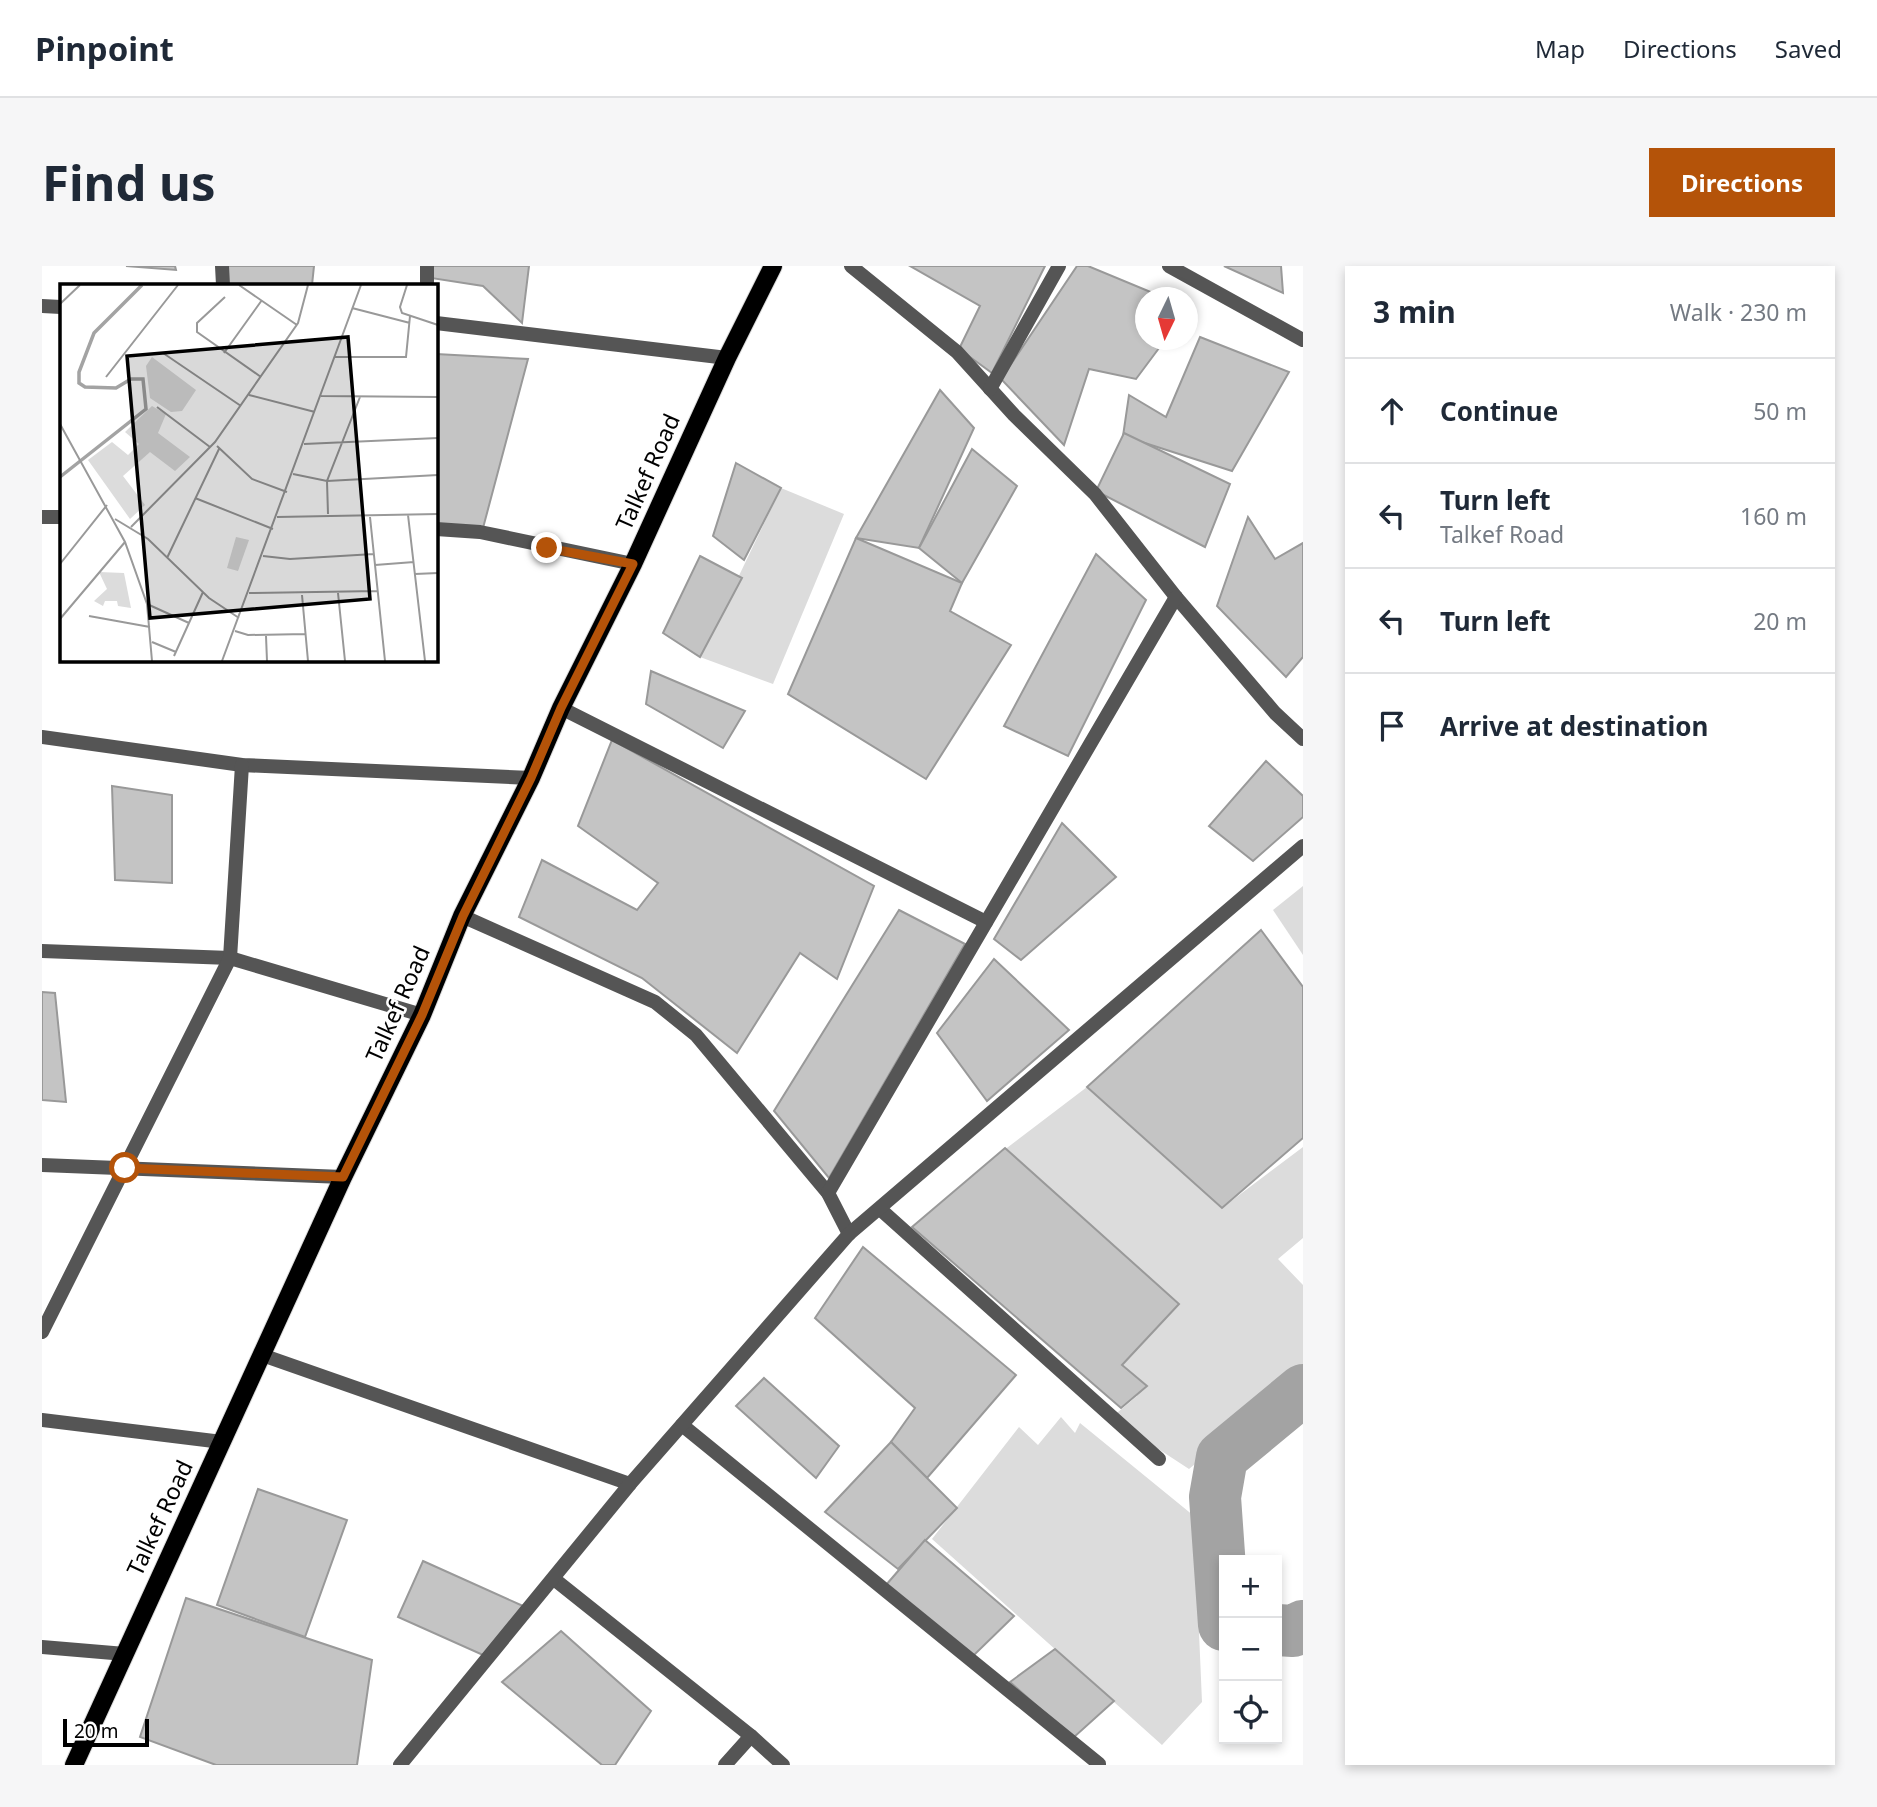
<!DOCTYPE html>
<html lang="en">
<head>
<meta charset="utf-8">
<style>
  body { margin:0; font-family:"Noto Sans",sans-serif; background:#f6f6f7; color:#1f2937 }
  .controls { position:absolute; right:21px; bottom:21px; display:grid; overflow:hidden; border-radius:0px; box-shadow:0 4px 10px #0003 }
  .controls button { width:63px; height:63px; display:grid; place-items:center; padding:0; border:0; border-bottom:2px solid #e0e1e3; background:#fff; color:#1f2937; font:35px sans-serif }
  .compass { position:absolute; left:1093px; top:21px; width:63px; height:63px; border-radius:50%; background:#fff; box-shadow:0 4px 10px #0003; rotate:185deg }
  .scale { position:absolute; left:21px; bottom:18px; width:86px; box-sizing:border-box; padding-left:7px; border:4px solid #000; border-top:0; font-size:19px; line-height:24px; white-space:nowrap; color:#000; -webkit-text-stroke:5px #fff; paint-order:stroke }
  .stop { position:absolute; width:21px; height:21px; margin:-16px; border:5px solid #b45309; border-radius:50%; background:#fff }
  .stop.end { background:#b45309; border-color:#fff; box-shadow:0 2px 7px #0008 }
  .list { margin:0; padding:0; list-style:none }
  h2 { display:flex; justify-content:space-between; align-items:center; height:91px; margin:0; padding:0 28px; font-size:30px }
  h2 small { font-size:23px; font-weight:400; color:#747a83 }
  .list li { display:grid; grid-template-columns:46px 1fr auto; gap:21px; align-items:center; box-sizing:border-box; height:105px; padding:0 28px; border-top:2px solid #e0e1e3 }
  .list b { display:block; font-size:26px; white-space:nowrap }
  .list p { margin:0; font-size:23px; white-space:nowrap; color:#747a83 }
  .list em { font-size:23px; font-style:normal; color:#747a83 }
  .icon { flex:none; width:38px; height:38px; fill:none; stroke:currentColor; stroke-width:2; stroke-linecap:round; stroke-linejoin:round }
  .map { position:relative; flex:none; width:1261px; height:1499px; overflow:hidden; border-radius:0px }
  header { display:flex; align-items:center; gap:42px; box-sizing:border-box; height:98px; padding:0 35px; background:#fff; border-bottom:2px solid #e0e1e3 }
  header strong { font-size:33px }
  nav { display:flex; gap:38px; margin-inline-start:auto; font-size:24px }
  .intro { display:flex; align-items:center; justify-content:space-between; box-sizing:border-box; height:168px; padding:0 42px }
  h1 { margin:0; font-size:49px }
  .button { padding:18px 32px; border-radius:0px; background:#b45309; color:#fff; font-size:24px; font-weight:700 }
  main { display:flex; gap:42px; padding:0 42px }
  aside { flex:1; background:#fff; border-radius:0px; box-shadow:0 4px 10px #0003 }
  .map>svg:first-child { display:block }
  .green { fill:#dcdcdc }
  .lines { fill:none; stroke-linecap:round; stroke-linejoin:round }
  .river { stroke:#a3a3a3; stroke-width:52 }
  .building { fill:#c4c4c4; stroke:#999; stroke-width:2 }
  .primary-casing { stroke:#dbdbdb; stroke-width:20 }
  .minor { stroke:#555; stroke-width:14 }
  .primary { stroke:#000; stroke-width:18 }
  .route { stroke:#b45309; stroke-width:9 }
  .labels { text-anchor:middle; stroke-width:5; stroke-linejoin:round; paint-order:stroke }
  .street-label { font-size:23px; fill:#000; stroke:#fff }
  .inset-river { fill:none; stroke:#a3a3a3; stroke-width:3.5 }
  .inset-road { fill:none; stroke:#999; stroke-width:2 }
  .view { fill:#000; fill-opacity:0.15; stroke:#000; stroke-width:3.5 }
  .inset-edge { fill:none; stroke:#000; stroke-width:3.5 }
</style>
</head>
<body>
<header>
<strong>Pinpoint</strong>
<nav><a>Map</a><a>Directions</a><a>Saved</a></nav>
</header>
<div class="intro"><h1>Find us</h1><a class="button">Directions</a></div>
<main>
<div class="map">
<svg width="1261" height="1499" viewBox="0 0 1261 1499">
  <rect width="100%" height="100%" fill="#fff"/>
  <g class="green">
    <path d="M739 222 802 248 731 418 658 391Z"/>
    <path d="M1261 620V689L1231 644Z"/>
    <path d="M1045 821 1180 942 1261 881V972L1236 993 1261 1019V1110L1147 1203 1069 1152 1095 1130 1070 1109 953 891Z"/>
    <path d="M1019 1151 1033 1167 1038 1157 1152 1250 1160 1436 1120 1479 890 1273 977 1161 996 1179Z"/>
  </g>
  <g class="lines">
    <g class="river">
      <path d="M1182 1359 1173 1231 1180 1191 1261 1124"/>
      <path d="M1235 1364 1251 1365 1261 1360"/>
    </g>
  </g>
  <g class="building">
    <path d="M84 0H133L134 4Z"/>
    <path d="M183 0H272L270 19H183Z"/>
    <path d="M389 0H487L480 57 441 20 389 12Z"/>
    <path d="M868 0H1003L950 107 917 83 938 40Z"/>
    <path d="M1035 0H1046L1123 32H1104V74H1123L1094 113 1047 103 1022 179 959 113Z"/>
    <path d="M1182 0H1239L1241 27Z"/>
    <path d="M1158 71 1247 106 1190 205 1081 170 1087 129 1124 151Z"/>
    <path d="M394 88 486 93 441 262 394 259Z"/>
    <path d="M898 124 932 162 877 282 814 272Z"/>
    <path d="M1082 167 1188 218 1163 281 1054 225Z"/>
    <path d="M930 183 975 220 920 317 877 282Z"/>
    <path d="M694 197 739 222 702 294 671 270Z"/>
    <path d="M1206 251 1233 293 1261 277V391L1244 411 1175 340Z"/>
    <path d="M814 272 920 317 908 345 969 379 884 513 746 428Z"/>
    <path d="M1054 288 1104 334 1026 490 962 460Z"/>
    <path d="M658 290 700 312 658 391 621 367Z"/>
    <path d="M609 405 703 445 681 482 604 438Z"/>
    <path d="M570 474 832 620 795 713 758 687 695 787 600 712 477 651 500 594 595 644 616 617 536 560Z"/>
    <path d="M1224 495 1261 530V551L1211 595 1167 560Z"/>
    <path d="M70 520 130 529V617L73 614Z"/>
    <path d="M1020 557 1074 611 979 694 952 673Z"/>
    <path d="M857 644 923 678 787 912 732 845Z"/>
    <path d="M1219 664 1261 721V872L1180 942 1045 821Z"/>
    <path d="M952 693 1027 764 945 835 895 767Z"/>
    <path d="M0 726 13 727 24 836 0 834Z"/>
    <path d="M963 882 1137 1038 1080 1099 1105 1120 1079 1142 870 961Z"/>
    <path d="M821 981 974 1109 885 1212 849 1176 873 1142 773 1052Z"/>
    <path d="M722 1112 797 1180 774 1212 694 1140Z"/>
    <path d="M849 1176 915 1242 856 1303 783 1246Z"/>
    <path d="M216 1223 305 1254 263 1371 175 1339Z"/>
    <path d="M883 1274 972 1350 931 1390 844 1319Z"/>
    <path d="M381 1295 481 1340 441 1389 356 1351Z"/>
    <path d="M144 1332 330 1394 315 1499H174L98 1471Z"/>
    <path d="M519 1365 609 1445 573 1499H560L460 1416Z"/>
    <path d="M1013 1383 1072 1435 1031 1472 968 1416Z"/>
  </g>
  <g class="lines">
    <defs>
      <path id="primary" d="M32 1499 301 911 380 749 420 650 489 512 519 442 591 298 685 92 731 0"/>
    </defs>
    <use href="#primary" class="primary-casing"/>
    <g class="minor">
      <path d="M180 0 181 19"/>
      <path d="M809 0 915 86 972 149 1053 228 1134 331 1233 447 1261 473"/>
      <path d="M1127 0 1261 74"/>
      <path d="M385 19V0"/>
      <path d="M0 40 19 41"/>
      <path d="M394 57 685 92"/>
      <path d="M948 123 1017 0"/>
      <path d="M0 251H19"/>
      <path d="M394 263 438 266 591 298"/>
      <path d="M519 442 944 656"/>
      <path d="M0 471 200 499 489 512"/>
      <path d="M420 650 613 736 654 769 786 927 807 968"/>
      <path d="M0 685 188 692 380 749"/>
      <path d="M0 899 301 911"/>
      <path d="M786 927 1134 331"/>
      <path d="M838 943 1117 1193"/>
      <path d="M0 1066 188 692 200 499"/>
      <path d="M220 1089 588 1218"/>
      <path d="M0 1154 180 1176"/>
      <path d="M640 1159 1057 1498"/>
      <path d="M512 1313 709 1470 741 1499"/>
      <path d="M0 1381 83 1388"/>
      <path d="M358 1499 588 1218 807 968 1261 580"/>
      <path d="M683 1499 709 1470"/>
    </g>
    <use href="#primary" class="primary"/>
  </g>
  <g class="lines">
    <path class="route" d="M83 902 301 911 380 749 421 650 489 512 519 442 591 298 505 282"/>
  </g>
  <g class="labels">
    <g class="street-label">
      <text transform="translate(606 206) rotate(-66)" y="8">Talkef Road</text>
      <text transform="translate(356 738) rotate(-66)" y="8">Talkef Road</text>
      <text transform="translate(118 1252) rotate(-65)" y="8">Talkef Road</text>
    </g>
  </g>
  <g transform="translate(18 18)">
    <rect width="378" height="378" fill="#fff"/>
    <path d="M92 73 136 106 122 127 111 128 90 114 86 82ZM92 122 106 130 98 149 130 173 115 187 90 168 63 192 85 221 70 235 28 176 52 158 68 171 79 160 65 148ZM176 253 189 256 178 287 167 284ZM39 288 64 289 71 324 58 322 57 317H45L43 322 34 317 47 305Z" fill="#dcdcdc"/>
    <path class="inset-river" d="M0 193 86 125 83 95H71L56 104 25 103 19 99V88L34 49 82 1"/>
    <path class="inset-road" d="M179 1 237 41M347 1 340 23 342 29 378 41M165 13 137 39V48L201 93M0 20 20 1M292 24 350 39M103 69 181 122M164 69 202 16M275 73H346L350 32M46 93 118 1M189 111 255 128M261 112 378 113M97 123 150 163M0 140 65 258 87 320 92 377M244 160 378 154M157 162 192 195 227 208M233 190 267 197 378 191M135 214 213 245M268 230 267 197 300 113M348 231 365 377M217 233 378 230M310 233 325 377M55 235 88 255 149 314 179 334M71 243 155 158 238 39 248 1M203 272 230 275 314 270M107 274 159 165M0 280 47 221M315 281 354 278M355 290 378 289M189 309 317 307M278 309 285 377M242 311 248 377M87 320 129 339M29 332 90 343M0 335 65 258M175 347 188 351 246 350M206 352 207 377M92 358 116 368M114 372 143 308M162 377 301 1"/>
    <path class="view" d="M288 53 310 315 90 334 67 72Z"/>
    <rect width="378" height="378" class="inset-edge"/>
  </g>
</svg>
<div class="controls">
<button>+</button>
<button>−</button>
<button><svg class="icon" aria-label="locate" viewBox="0 0 24 24"><circle cx="12" cy="12" r="6"/><path d="M12 2v4M12 18v4M2 12h4M18 12h4"/></svg></button>
</div>
<svg class="compass" viewBox="-18 -18 36 36"><path d="M0-13l5 13h-10z" fill="#e53935"/><path d="M0 13l5-13h-10z" fill="#747a83"/></svg>
<div class="scale">20 m</div>
<div class="stop" style="left:83px;top:902px"></div>
<div class="stop end" style="left:505px;top:282px"></div>
</div>
<aside>
<h2>3 min<small>Walk · 230 m</small></h2>
<ul class="list">
<li><svg class="icon" aria-label="ahead" viewBox="0 0 24 24"><path d="M12 20V5M6 11l6-6 6 6"/></svg><div><b>Continue</b></div><em>50 m</em></li>
<li><svg class="icon" aria-label="left" viewBox="0 0 24 24"><path d="M17 20v-9H6M10 6l-5 5 5 5"/></svg><div><b>Turn left</b><p>Talkef Road</p></div><em>160 m</em></li>
<li><svg class="icon" aria-label="left" viewBox="0 0 24 24"><path d="M17 20v-9H6M10 6l-5 5 5 5"/></svg><div><b>Turn left</b></div><em>20 m</em></li>
<li><svg class="icon" aria-label="arrive" viewBox="0 0 24 24"><path d="M6 21V4h12l-3 4 3 4H6"/></svg><div><b>Arrive at destination</b></div></li>
</ul>
</aside>
</main>
</body>
</html>
